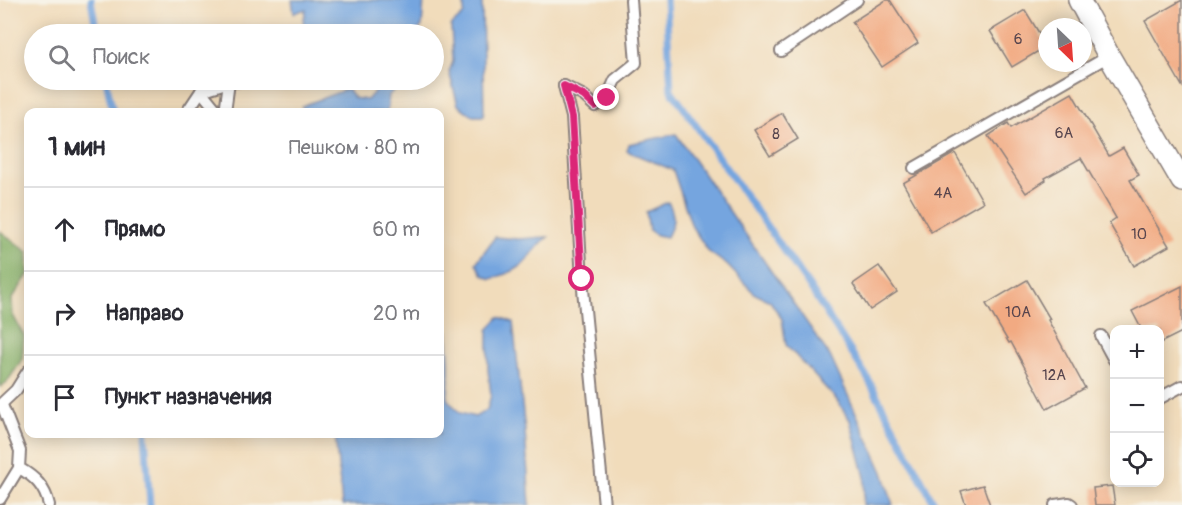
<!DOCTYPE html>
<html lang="ru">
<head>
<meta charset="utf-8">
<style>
  body { margin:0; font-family:Pangolin,sans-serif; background:#f7f7f7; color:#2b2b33 }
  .controls { position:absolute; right:18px; bottom:18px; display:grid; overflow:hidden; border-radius:12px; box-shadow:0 3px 15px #0003 }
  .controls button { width:54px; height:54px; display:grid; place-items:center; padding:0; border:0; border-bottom:2px solid #e1e1e2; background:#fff; color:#2b2b33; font:30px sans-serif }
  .compass { position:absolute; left:1038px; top:18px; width:54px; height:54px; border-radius:50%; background:#fff; box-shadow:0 3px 15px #0003; rotate:155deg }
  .stop { position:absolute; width:18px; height:18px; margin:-14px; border:4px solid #db2777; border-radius:50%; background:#fff }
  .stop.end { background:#db2777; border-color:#fff; box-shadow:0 2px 6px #0008 }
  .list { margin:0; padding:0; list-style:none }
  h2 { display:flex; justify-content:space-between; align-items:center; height:78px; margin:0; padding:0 24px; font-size:26px }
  h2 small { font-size:20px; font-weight:400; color:#7c7c81 }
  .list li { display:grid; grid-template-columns:39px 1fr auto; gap:18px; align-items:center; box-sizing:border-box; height:84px; padding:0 24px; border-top:2px solid #e1e1e2 }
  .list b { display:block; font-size:22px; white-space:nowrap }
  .list em { font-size:20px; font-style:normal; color:#7c7c81 }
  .icon { flex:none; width:33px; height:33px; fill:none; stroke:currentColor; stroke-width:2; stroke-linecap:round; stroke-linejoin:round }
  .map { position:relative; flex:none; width:1182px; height:505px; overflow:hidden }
  .search { position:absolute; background:#fff; box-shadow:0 3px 15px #0003; left:24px; top:24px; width:420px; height:66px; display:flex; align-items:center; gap:15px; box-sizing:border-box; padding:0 21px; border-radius:33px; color:#7c7c81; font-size:22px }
  .panel { position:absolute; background:#fff; box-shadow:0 3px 15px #0003; left:24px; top:108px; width:420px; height:330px; border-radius:12px }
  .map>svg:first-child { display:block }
  .forest { fill:#85af66; stroke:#546850; stroke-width:1.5 }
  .water { fill:#75a5df; stroke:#4c648d; stroke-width:1.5 }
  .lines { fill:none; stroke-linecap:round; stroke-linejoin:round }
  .stream { stroke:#75a5df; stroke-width:7 }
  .building { fill:#f2aa82 }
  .service-casing { stroke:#8a7f7b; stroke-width:14 }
  .minor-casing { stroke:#8a7f7b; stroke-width:24 }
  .service { stroke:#fff; stroke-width:10 }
  .minor { stroke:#fff; stroke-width:21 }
  .route { stroke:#db2777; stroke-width:8 }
  .labels { text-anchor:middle; stroke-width:6; stroke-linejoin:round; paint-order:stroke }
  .number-label { font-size:15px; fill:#56444d }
</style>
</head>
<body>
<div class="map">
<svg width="1182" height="505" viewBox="0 0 1182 505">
  <rect width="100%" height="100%" fill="#f7f3e8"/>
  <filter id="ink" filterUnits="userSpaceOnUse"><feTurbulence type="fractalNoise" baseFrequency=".0167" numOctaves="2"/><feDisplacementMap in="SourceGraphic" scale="12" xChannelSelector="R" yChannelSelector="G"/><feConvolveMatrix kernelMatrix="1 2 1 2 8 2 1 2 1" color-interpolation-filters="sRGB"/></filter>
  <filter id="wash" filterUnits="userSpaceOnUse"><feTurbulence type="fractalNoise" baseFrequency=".008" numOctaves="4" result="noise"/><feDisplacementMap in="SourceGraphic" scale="24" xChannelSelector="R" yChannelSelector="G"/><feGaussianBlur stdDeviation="1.35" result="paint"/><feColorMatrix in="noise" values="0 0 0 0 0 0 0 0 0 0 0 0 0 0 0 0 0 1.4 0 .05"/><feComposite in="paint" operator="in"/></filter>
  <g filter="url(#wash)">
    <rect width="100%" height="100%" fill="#f1dcbb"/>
    <path class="forest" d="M0 231 28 252V275L12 299 13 315 24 336 22 360 7 382 0 387Z"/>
    <g class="water">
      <path d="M292 0H424L422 26 415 34H301L306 9 294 13Z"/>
      <path d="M464 0H482L484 116H473L458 105 449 72 453 61 451 26 464 14Z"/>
      <path d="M379 80H404L389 95 387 112H303L302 106 347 89 354 98 367 100 375 91Z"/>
      <path d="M676 134 830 356 883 472 893 505H863L865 477 850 420 836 399 786 345 782 319 770 301 755 294 727 265 709 252 692 227 673 170 627 151 629 144Z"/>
      <path d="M668 202C676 216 674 223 667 237L656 235 649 230 646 212Z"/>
      <path d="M495 237 518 239 548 237C538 245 533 253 525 262 518 271 502 275 491 279L483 275 476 263Z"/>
      <path d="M440 275C444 315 453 359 447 399L460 413 475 417 487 410 491 395 488 370V330L499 317 513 322 525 431 530 505H342L335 434H440Z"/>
    </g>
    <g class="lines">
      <g class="stream">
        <path d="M91 0 97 34"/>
        <path d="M666 0 671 90 807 283 867 377 935 505"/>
        <path d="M106 80 113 112"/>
        <path d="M145 434 150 505"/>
      </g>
    </g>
    <g id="blocks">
      <g class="building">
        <path d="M886 0H890L918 43 882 67 852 22Z"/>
        <path d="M1182 0V86L1145 21Z"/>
        <path d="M1025 10 1047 46 1012 67 990 31Z"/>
        <path d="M1072 93 1109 156 1123 148 1139 175 1130 180 1169 246 1134 266 1109 223 1116 218 1081 158 1045 178 1046 180 1026 193 988 136 1008 123 1011 128Z"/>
        <path d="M782 113 798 139 770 156 754 130Z"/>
        <path d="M955 153 983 202 931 232 903 183Z"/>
        <path d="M879 266 897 292 870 310 853 284Z"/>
        <path d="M1027 280 1050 319 1048 320 1085 388 1047 409 1011 342 1009 343 986 304Z"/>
        <path d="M1182 286V332L1160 343V330H1142L1132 311Z"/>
        <path d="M983 485 990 505H966L961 491Z"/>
        <path d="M1112 486 1115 505H1095L1093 488Z"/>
      </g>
    </g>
  </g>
  <g filter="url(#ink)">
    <use href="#blocks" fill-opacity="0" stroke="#8a7f7b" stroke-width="1.5"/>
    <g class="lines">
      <defs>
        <g id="service">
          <path d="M781 51 857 0"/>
          <path d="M564 86 572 117 582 279 604 505"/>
          <path d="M564 86 584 96 595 106 607 98 615 80 636 63 631 0"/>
          <path d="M201 91 218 112"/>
          <path d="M187 112 201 91 229 82 253 80"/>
          <path d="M225 112 229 82"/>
          <path d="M914 168 1109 56"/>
          <path d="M1101 336 1114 360"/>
          <path d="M1160 398 1182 386"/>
          <path d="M0 405 16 390 28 371"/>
          <path d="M19 468C35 477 45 487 49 505"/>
          <path d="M0 499 19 468 20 451 2 405"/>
          <path d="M1055 505 1069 503 1072 505"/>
        </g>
        <path id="minor" d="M1079 0 1109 56 1182 181"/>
      </defs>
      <use href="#service" class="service-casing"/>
      <use href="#minor" class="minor-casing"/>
      <use href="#service" class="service"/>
      <use href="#minor" class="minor"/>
    </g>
  </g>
  <g class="lines" filter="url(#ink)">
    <path class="route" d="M582 279 572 117 564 86 584 96 595 106 607 98"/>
  </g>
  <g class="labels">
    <g class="number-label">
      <text x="1018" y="44">6</text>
      <text x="1064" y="138">6А</text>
      <text x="776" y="139">8</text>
      <text x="943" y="198">4А</text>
      <text x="1139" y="239">10</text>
      <text x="1018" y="317">10А</text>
      <text x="1054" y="380">12А</text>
    </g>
  </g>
</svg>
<div class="controls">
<button>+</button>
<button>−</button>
<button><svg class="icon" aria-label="locate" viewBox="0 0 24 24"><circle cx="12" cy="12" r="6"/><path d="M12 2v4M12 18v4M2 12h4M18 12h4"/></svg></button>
</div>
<svg class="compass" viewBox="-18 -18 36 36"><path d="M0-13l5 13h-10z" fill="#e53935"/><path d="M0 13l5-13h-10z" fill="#7c7c81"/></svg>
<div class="stop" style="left:582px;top:279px"></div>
<div class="stop end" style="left:607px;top:98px"></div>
<div class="search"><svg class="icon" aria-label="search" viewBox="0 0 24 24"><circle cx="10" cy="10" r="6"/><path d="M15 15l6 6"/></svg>Поиск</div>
<section class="panel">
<h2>1 мин<small>Пешком · 80 m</small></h2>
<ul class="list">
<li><svg class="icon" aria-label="ahead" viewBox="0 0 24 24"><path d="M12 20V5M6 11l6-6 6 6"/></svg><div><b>Прямо</b></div><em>60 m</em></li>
<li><svg class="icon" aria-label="right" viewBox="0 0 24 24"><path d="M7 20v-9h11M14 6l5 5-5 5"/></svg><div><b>Направо</b></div><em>20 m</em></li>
<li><svg class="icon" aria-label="arrive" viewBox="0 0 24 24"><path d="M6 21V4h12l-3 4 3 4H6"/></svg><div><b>Пункт назначения</b></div></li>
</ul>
</section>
</div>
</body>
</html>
